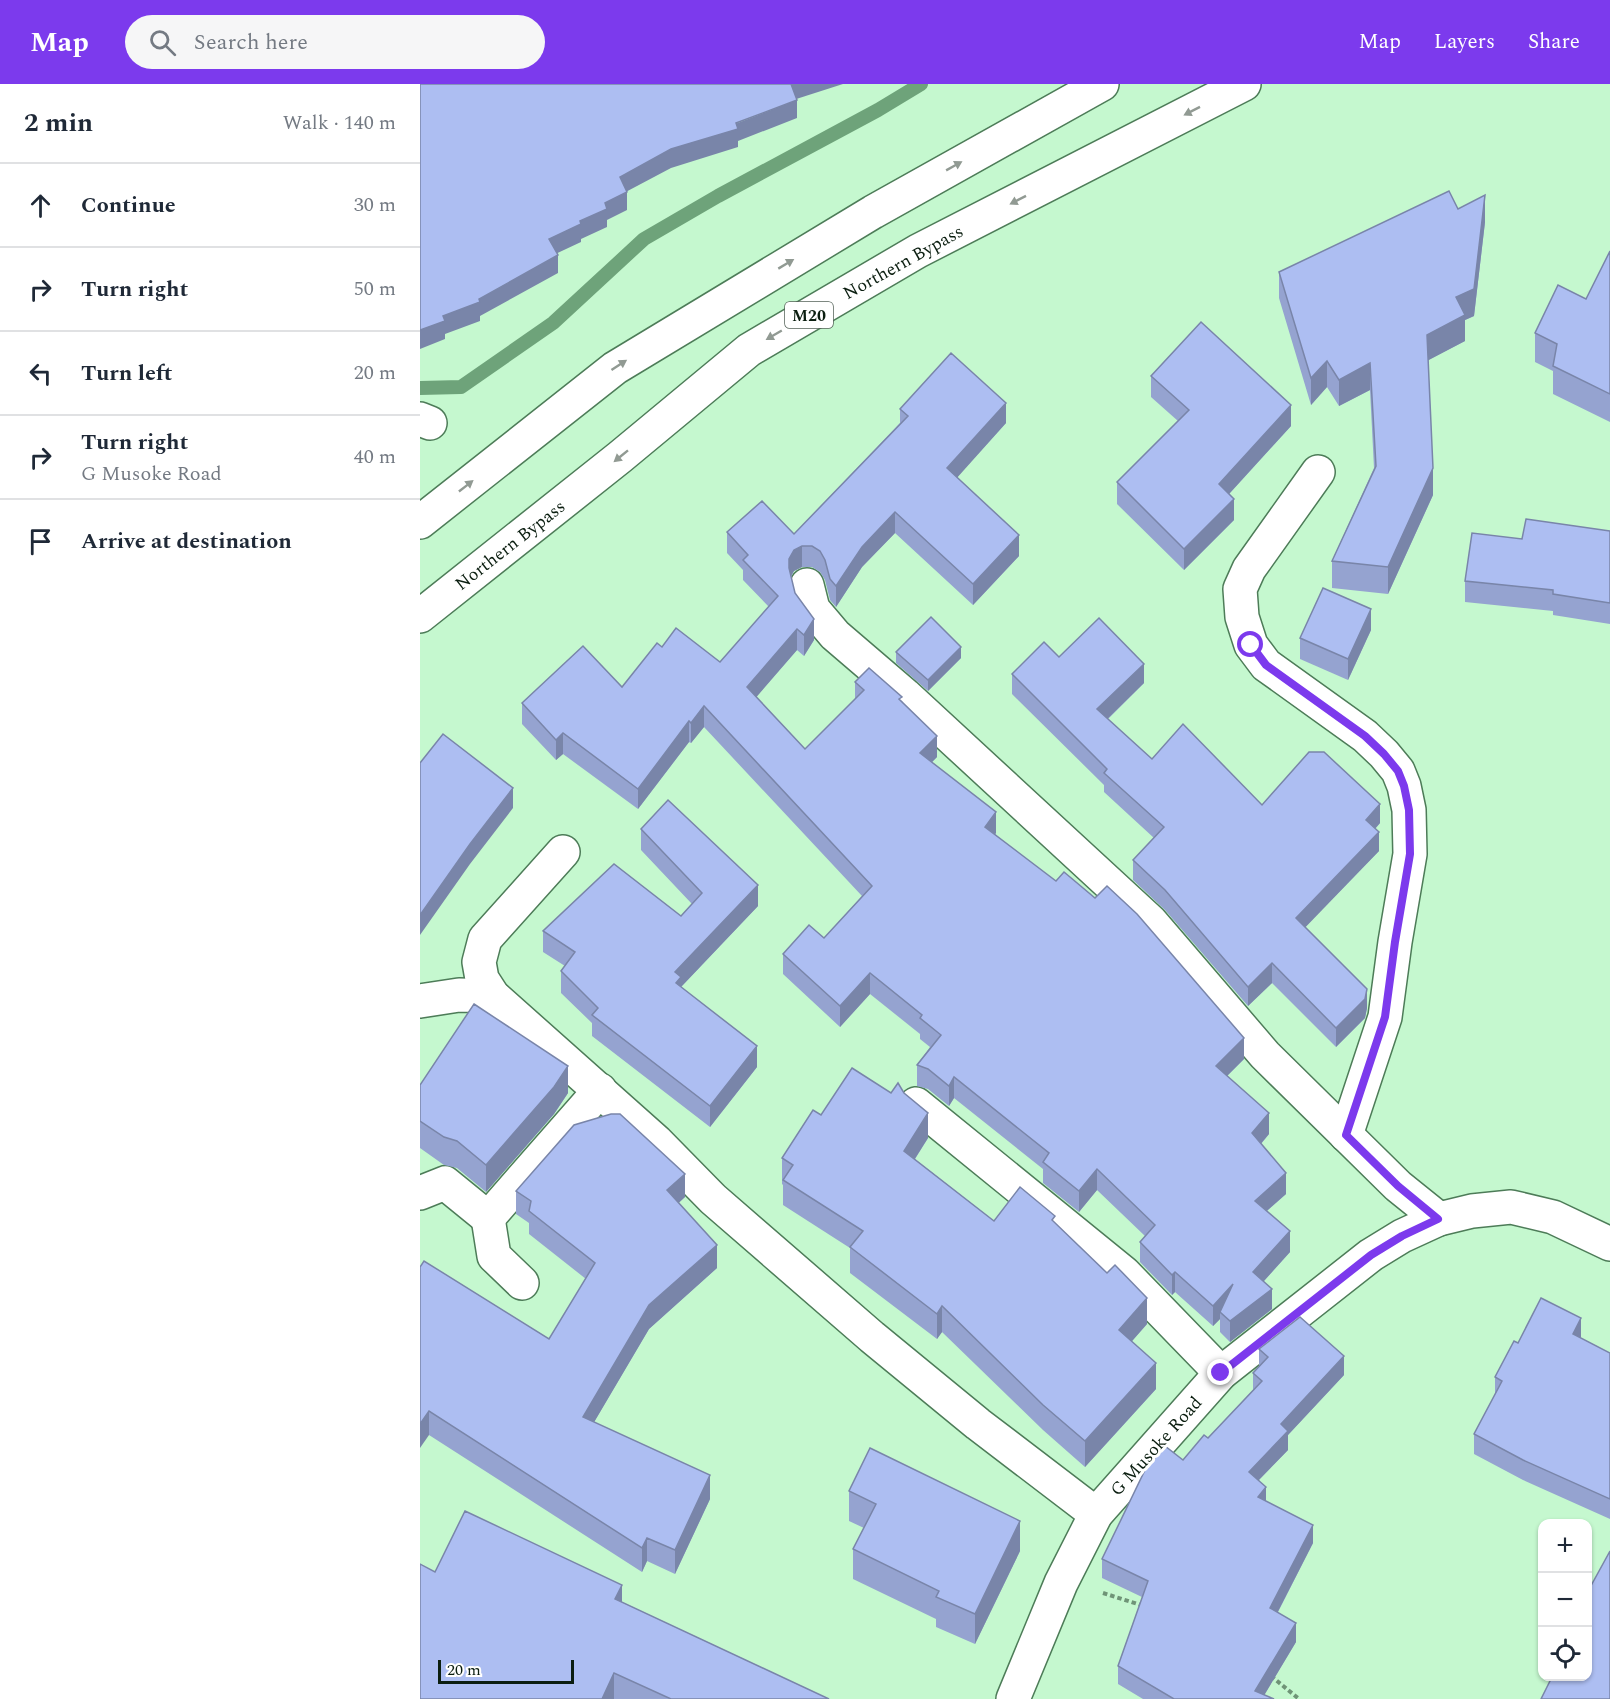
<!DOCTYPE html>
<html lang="en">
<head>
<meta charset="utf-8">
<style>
  body { margin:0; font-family:Spectral,serif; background:#f6f6f7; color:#1f2937 }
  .controls { position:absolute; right:18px; bottom:18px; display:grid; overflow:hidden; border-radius:12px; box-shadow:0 2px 4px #0004 }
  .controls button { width:54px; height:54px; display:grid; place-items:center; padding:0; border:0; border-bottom:2px solid #e0e1e3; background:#fff; color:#1f2937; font:30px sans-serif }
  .scale { position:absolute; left:18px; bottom:15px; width:136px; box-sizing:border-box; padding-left:6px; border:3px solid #0b1e10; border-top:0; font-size:16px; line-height:21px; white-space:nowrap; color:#0b1e10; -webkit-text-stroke:4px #fff; paint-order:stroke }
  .stop { position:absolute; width:18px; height:18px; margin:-14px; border:4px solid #7c3aed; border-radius:50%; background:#fff }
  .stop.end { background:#7c3aed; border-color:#fff; box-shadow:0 2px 6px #0008 }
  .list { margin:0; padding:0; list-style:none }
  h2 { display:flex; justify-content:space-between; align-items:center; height:78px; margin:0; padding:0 24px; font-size:26px }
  h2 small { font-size:20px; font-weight:400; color:#747a83 }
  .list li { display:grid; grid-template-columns:39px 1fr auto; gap:18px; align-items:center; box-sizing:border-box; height:84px; padding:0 24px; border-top:2px solid #e0e1e3 }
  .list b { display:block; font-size:22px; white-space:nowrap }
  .list p { margin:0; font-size:20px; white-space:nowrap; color:#747a83 }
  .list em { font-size:20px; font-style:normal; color:#747a83 }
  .icon { flex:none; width:33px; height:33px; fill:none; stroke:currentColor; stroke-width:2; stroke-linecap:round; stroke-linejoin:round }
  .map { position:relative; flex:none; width:1190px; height:1615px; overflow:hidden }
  header { display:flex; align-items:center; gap:36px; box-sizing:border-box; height:84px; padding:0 30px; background:#7c3aed; color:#fff }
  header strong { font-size:28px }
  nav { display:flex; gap:33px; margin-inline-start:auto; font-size:21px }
  .search { width:420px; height:54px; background:#f6f6f7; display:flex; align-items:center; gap:15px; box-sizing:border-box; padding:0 21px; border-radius:33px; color:#747a83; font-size:22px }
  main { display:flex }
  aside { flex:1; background:#fff }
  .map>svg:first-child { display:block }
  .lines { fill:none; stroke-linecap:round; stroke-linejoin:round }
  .stream { stroke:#6ea37a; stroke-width:14 }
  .street-casing { stroke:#4d7c58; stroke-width:36 }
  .highway-casing { stroke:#4d7c58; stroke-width:36 }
  .path { stroke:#6f9477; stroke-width:4; stroke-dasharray:4.5 3; stroke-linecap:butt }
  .street { stroke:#fff; stroke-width:33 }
  .highway { stroke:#fff; stroke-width:33 }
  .wall { fill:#95a3d0 }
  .shaded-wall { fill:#7985a9 }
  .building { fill:#adbef2; stroke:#7985a9; stroke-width:1.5 }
  .oneway { fill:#919a93 }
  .route { stroke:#7c3aed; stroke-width:8 }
  .labels { text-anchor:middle; stroke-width:6; stroke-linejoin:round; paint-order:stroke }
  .shield { fill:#fff; stroke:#546258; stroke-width:1.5 }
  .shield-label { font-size:16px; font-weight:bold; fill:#0b1e10 }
  .street-label { font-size:18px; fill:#0b1e10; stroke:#fff }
</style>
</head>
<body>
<header>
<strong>Map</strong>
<div class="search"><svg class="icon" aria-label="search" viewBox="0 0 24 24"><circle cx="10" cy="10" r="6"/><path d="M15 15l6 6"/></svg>Search here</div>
<nav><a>Map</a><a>Layers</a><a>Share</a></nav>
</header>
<main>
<aside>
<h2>2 min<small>Walk · 140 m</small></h2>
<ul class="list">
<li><svg class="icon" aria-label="ahead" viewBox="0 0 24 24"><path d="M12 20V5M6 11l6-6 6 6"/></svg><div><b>Continue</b></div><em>30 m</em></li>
<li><svg class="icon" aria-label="right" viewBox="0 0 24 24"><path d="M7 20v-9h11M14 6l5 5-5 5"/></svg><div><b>Turn right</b></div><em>50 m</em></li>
<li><svg class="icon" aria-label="left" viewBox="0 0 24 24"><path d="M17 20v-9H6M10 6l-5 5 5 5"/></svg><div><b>Turn left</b></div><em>20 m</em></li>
<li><svg class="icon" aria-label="right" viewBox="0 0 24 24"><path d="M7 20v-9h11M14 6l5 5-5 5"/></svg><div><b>Turn right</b><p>G Musoke Road</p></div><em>40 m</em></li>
<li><svg class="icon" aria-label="arrive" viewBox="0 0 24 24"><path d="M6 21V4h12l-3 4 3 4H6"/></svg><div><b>Arrive at destination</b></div></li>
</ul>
</aside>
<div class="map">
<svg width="1190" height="1615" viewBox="0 0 1190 1615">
  <rect width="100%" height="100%" fill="#c5f8cf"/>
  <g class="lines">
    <path class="stream" d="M0 304 41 303 133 239 224 155 298 112 458 26 501 0"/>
    <defs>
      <g id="street">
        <path d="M0 335 10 339"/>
        <path d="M898 388 829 485 820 505 822 533 831 561 846 581 945 652 964 670 978 687 984 702 989 726 990 770 975 858 965 933 926 1051"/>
        <path d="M387 501 393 525 415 551 485 611 731 838 845 971 978 1102 1019 1135"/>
        <path d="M143 768 65 855 59 878 62 895 73 912 237 1058 293 1115 452 1253 558 1340 676 1430"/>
        <path d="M0 917 39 911 73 912"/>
        <path d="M496 1020 704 1189 801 1289"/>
        <path d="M0 1109 25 1099 68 1134 180 1006"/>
        <path d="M68 1134 74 1172 102 1199"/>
        <path d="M593 1615 641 1499 676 1430 801 1289 951 1171 982 1152 1019 1135 1052 1127 1091 1123 1133 1133 1190 1160"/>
      </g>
      <g id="highway">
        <path d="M0 438 195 284 453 128 682 0"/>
        <path d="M0 532 200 373 329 266 498 167 824 0"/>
      </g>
    </defs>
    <use href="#street" class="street-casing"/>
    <use href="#highway" class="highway-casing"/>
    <g class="path">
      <path d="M683 1509 724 1522"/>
      <path d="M851 1592 879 1615"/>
    </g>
    <use href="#street" class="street"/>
    <use href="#highway" class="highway"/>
  </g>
  <g class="wall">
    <path d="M1038 125 1065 138 1054 232 1045 236V257L1008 276 1013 411 968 510 912 504V477L954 384 950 306 919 322 907 303 891 321 859 214V188Z"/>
    <path d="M1190 167V338L1133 310V287L1115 278V249L1166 215Z"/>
    <path d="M731 292 871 342 809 410 814 436 764 486 697 420V398L758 337 731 313Z"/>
    <path d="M480 325 586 339 537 393 599 472 553 521 475 449 442 483 416 523 410 516 405 496 400 488 392 483H382L374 487 371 493 375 509 394 556 384 572 377 566 336 613 385 665 435 615V598L482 617 517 673 512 678 576 749 575 750 824 975 807 992 849 1050 841 1060 866 1110 847 1127 870 1168 844 1197 852 1225 810 1258 800 1248V1235L793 1242 755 1208 752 1211 720 1178V1158L725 1152 677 1106 659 1128 623 1099V1085L534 1014 529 1022 508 1005 497 1002V981L510 963 500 955V950L450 910 420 943 363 890V870L404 854 442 812 284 643 271 659 269 658 218 725 143 670 136 676 102 640V619L202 603 242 563 300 578 349 523 323 496V486L307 469V448L374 450 480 339Z"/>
    <path d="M1190 447V540L1133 531V527L1045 518V497L1102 455Z"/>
    <path d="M951 546 928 596 880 575V554Z"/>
    <path d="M476 568 541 574 508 607 476 579Z"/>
    <path d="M639 573 724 599 688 635 732 675 842 721 960 739 955 745 959 767 885 843 947 924 945 934 916 963 852 899 828 922 745 826 713 796V776L734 754 684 708V701L592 610V590Z"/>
    <path d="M221 745 338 822 261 903 337 983 290 1043 172 952V939L141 909V887L145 882 123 868V847L261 832 272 820 221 766Z"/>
    <path d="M0 1001 148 1009 134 1030 66 1108 37 1084 24 1081 0 1064Z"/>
    <path d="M401 1031 508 1054 495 1075 574 1137 635 1140 727 1240 711 1258 736 1305 665 1383 623 1346 522 1248 517 1255 430 1189V1164L363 1121V1101L362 1100V1074Z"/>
    <path d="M96 1107 265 1113 258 1119 297 1184 229 1245 174 1338 290 1415 255 1490 227 1477 222 1488 9 1351 0 1183 129 1255 166 1195 109 1150V1139L96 1130Z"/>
    <path d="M1161 1254 1190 1269V1435L1103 1396 1054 1370V1350L1075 1311V1293Z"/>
    <path d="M839 1265 924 1291 868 1351V1366L839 1396 846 1417 893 1459 858 1528 876 1558 844 1611 854 1615H723L698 1600V1582L722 1513 682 1494V1475L763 1376 788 1354 833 1306V1289L839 1283Z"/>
    <path d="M429 1407 600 1467 555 1560 516 1543V1535L433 1495V1465L444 1444 429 1437Z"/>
    <path d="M15 1488 202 1518 409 1615H0Z"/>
  </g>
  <g class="shaded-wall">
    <path d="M370 0H423L370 17Z"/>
    <path d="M377 16V34L318 57V63L251 84 200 111V93L251 65Z"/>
    <path d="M207 108V126L187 136V143L161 155V158L129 173V155L160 137 185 119Z"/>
    <path d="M1065 111V138L1054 232 1045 236V257L1007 277V251L1036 213Z"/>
    <path d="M138 171V189L60 232V237L25 250V255L0 265V246L23 232 59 215Z"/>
    <path d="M907 277V303L891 321V294Z"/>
    <path d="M950 279V306L919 322V296Z"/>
    <path d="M586 319V339L527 405V384Z"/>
    <path d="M871 321V342L799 421V400Z"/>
    <path d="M1013 384V411L968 510V483Z"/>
    <path d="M814 415V436L764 486V465Z"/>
    <path d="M475 428V449L442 483 416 523V502L442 463Z"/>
    <path d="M599 451V472L553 521V500Z"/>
    <path d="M382 462V483L374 487 369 495V505V475L374 466Z"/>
    <path d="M951 525V546L928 596V575Z"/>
    <path d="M394 535V556L384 572V551Z"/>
    <path d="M377 545V566L327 624V603Z"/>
    <path d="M541 563V574L508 607V596Z"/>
    <path d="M724 580V599L677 645V625Z"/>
    <path d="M284 622V643L271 659V639Z"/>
    <path d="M269 637V658L218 725V705Z"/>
    <path d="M143 649V670L136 676V656Z"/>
    <path d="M517 652V673L500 690V669Z"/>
    <path d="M93 704V724L50 780 0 851V831L50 760Z"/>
    <path d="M960 720V739L946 755V736Z"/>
    <path d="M576 728V749L565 763V743Z"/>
    <path d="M959 748V767L876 853V834Z"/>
    <path d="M338 801V822L261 903 256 920 255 888Z"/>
    <path d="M852 879V899L828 922V903Z"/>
    <path d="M450 889V910L420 943V922Z"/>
    <path d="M947 905V924L945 934 916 963V944Z"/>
    <path d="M824 954V975L796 1003V982Z"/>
    <path d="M337 962V983L290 1043V1022Z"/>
    <path d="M148 982V1009L134 1030 66 1108V1081Z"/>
    <path d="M534 993V1014L529 1022V1002Z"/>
    <path d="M508 1029V1054L484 1092V1067Z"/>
    <path d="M849 1029V1050L832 1070V1049Z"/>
    <path d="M677 1085V1106L659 1128V1107Z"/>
    <path d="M866 1089V1110L835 1137V1117Z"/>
    <path d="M265 1090V1113L247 1130V1106Z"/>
    <path d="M870 1147V1168L833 1209V1188Z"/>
    <path d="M297 1161V1184L229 1245 163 1357V1333L229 1221Z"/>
    <path d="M755 1188V1208L752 1211V1191Z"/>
    <path d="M813 1200 800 1228V1235L793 1242V1222Z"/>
    <path d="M852 1205V1225L810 1258V1237Z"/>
    <path d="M727 1214V1240L699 1272V1246Z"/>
    <path d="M522 1222V1248L517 1255V1230Z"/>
    <path d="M1161 1234V1254L1153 1250Z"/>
    <path d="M924 1272V1291L868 1351V1366L829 1406V1388L861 1340Z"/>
    <path d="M736 1279V1305L665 1383V1357Z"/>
    <path d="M9 1327V1351L0 1364V1340Z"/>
    <path d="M290 1391V1415L255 1490V1466Z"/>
    <path d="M846 1403V1421L838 1413Z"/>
    <path d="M600 1437V1467L555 1560V1530Z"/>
    <path d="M893 1441V1459L850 1543V1524Z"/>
    <path d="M227 1454V1477L222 1488V1464Z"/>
    <path d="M202 1501V1528L195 1515Z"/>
    <path d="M876 1539V1558L842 1615 835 1607Z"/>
    <path d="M194 1589V1615H182Z"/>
  </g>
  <g class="building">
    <path d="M0 0H371L377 16 316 39 318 45 251 65 200 93 207 108 185 119 187 125 160 137 161 140 129 155 138 171 59 215 60 218 23 232 25 237 0 246Z"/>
    <path d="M1029 107 1038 125 1065 111 1054 205 1036 213 1045 231 1007 251 1013 384 968 483 912 477 956 382 950 279 919 296 907 277 891 294 859 188Z"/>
    <path d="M1190 167V310L1133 282 1137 260 1115 249 1138 201 1166 215Z"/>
    <path d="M781 238 871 321 799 400 814 415 764 465 697 398 769 326 731 292Z"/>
    <path d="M531 269 586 319 527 384 599 451 553 500 475 428 442 463 416 502 410 495 405 476 400 467 392 462H382L374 466 369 475V484L375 509 394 535 384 551 377 545 327 603 385 665 444 606 435 598 449 584 482 613 479 615 517 652 500 669 576 728 565 743 636 797 644 788 675 814 687 802 717 830 824 954 796 982 849 1029 832 1049 866 1089 835 1117 870 1147 833 1188 852 1205 810 1237 800 1228 813 1200 793 1222 755 1188 752 1191 720 1158 735 1141 677 1085 659 1107 623 1078 629 1069 534 993 529 1002 508 985 497 981 521 951 500 934 502 931 450 889 420 922 363 870 389 841 404 854 452 802 284 622 271 639 269 637 218 705 143 649 136 656 102 619 163 562 202 603 237 559 242 563 256 544 300 578 358 512 323 476 328 471 307 448 342 417 374 450 488 332 480 325Z"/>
    <path d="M1106 435 1190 447V519L1133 510V506L1045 497 1052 449 1102 455Z"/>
    <path d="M903 504 951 525 928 575 880 554Z"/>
    <path d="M511 533 541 563 508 596 476 568Z"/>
    <path d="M679 534 724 580 677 625 732 675 763 640 842 721 889 668H904L960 720 946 736 959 748 876 834 947 905 945 915 916 944 852 879 828 903 745 806 713 776 744 743 684 689 687 685 592 590 624 558 639 573Z"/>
    <path d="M23 650 93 704 50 760 0 831V679Z"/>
    <path d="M248 716 338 801 255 888 261 893 256 899 337 962 290 1022 172 931 178 924 141 887 155 868 123 847 194 780 261 832 282 809 221 745Z"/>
    <path d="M54 920 148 982 134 1003 66 1081 37 1057 24 1053 0 1037V1001Z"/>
    <path d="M432 984 471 1009 478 999 484 1009 508 1029 484 1067 574 1137 600 1103 635 1132 632 1136 687 1189 695 1181 727 1214 699 1246 736 1279 665 1357 623 1321 522 1222 517 1230 430 1163 443 1147 363 1096 373 1081 362 1074 393 1026 401 1031Z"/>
    <path d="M191 1030H200L265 1090 247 1106 297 1161 229 1221 163 1333 290 1391 255 1466 227 1454 222 1464 9 1327 0 1340V1183L4 1177 129 1255 175 1179 109 1127 111 1117 96 1107 154 1041Z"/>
    <path d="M1121 1214 1161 1234 1153 1250 1190 1269V1415L1103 1376 1054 1350 1082 1297 1075 1293 1094 1257 1098 1259Z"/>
    <path d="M880 1233 924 1272 861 1340 868 1347 829 1388 846 1403 838 1413 893 1441 850 1524 876 1539 835 1607 854 1615H754L698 1582 728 1497 682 1475 726 1384 745 1362 763 1376 784 1351 788 1354 842 1297 833 1289 848 1273 839 1265Z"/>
    <path d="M450 1364 600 1437 555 1530 516 1513 519 1507 433 1465 456 1420 429 1407Z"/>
    <path d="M45 1427 202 1501 195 1515 409 1615H251L194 1589 182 1615H0V1480L15 1488Z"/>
    <path d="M1190 1467V1615H1121L1132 1593H1167V1509Z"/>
  </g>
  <defs><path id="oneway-solid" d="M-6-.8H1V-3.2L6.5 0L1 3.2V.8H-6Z" transform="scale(1.5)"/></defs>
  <g class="oneway">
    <use href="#oneway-solid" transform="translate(772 27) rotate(153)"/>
    <use href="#oneway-solid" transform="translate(534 82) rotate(-29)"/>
    <use href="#oneway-solid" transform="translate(598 116) rotate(153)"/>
    <use href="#oneway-solid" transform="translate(366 180) rotate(-31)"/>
    <use href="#oneway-solid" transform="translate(354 251) rotate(150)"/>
    <use href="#oneway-solid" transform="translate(199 281) rotate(-33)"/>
    <use href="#oneway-solid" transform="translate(201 372) rotate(141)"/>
    <use href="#oneway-solid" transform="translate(46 402) rotate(-38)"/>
  </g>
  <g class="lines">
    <path class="route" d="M801 1289 951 1171 982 1152 1018 1135 978 1102 926 1051 965 933 975 858 990 770 989 726 984 702 978 687 964 670 945 652 846 581 831 561"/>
  </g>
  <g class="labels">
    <rect class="shield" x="365" y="218" width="48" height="26" rx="4.5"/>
    <g class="shield-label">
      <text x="389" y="237">M20</text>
    </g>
    <g class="street-label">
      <text transform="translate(483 178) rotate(-29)" y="6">Northern Bypass</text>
      <text transform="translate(90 461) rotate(-38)" y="6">Northern Bypass</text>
      <text transform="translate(736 1362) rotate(-48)" y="6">G Musoke Road</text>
    </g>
  </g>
</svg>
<div class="controls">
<button>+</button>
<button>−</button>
<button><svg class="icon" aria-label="locate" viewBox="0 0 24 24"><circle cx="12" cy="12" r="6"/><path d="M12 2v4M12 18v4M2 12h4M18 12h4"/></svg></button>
</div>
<div class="scale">20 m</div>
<div class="stop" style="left:831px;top:561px"></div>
<div class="stop end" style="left:801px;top:1289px"></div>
</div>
</main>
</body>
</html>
